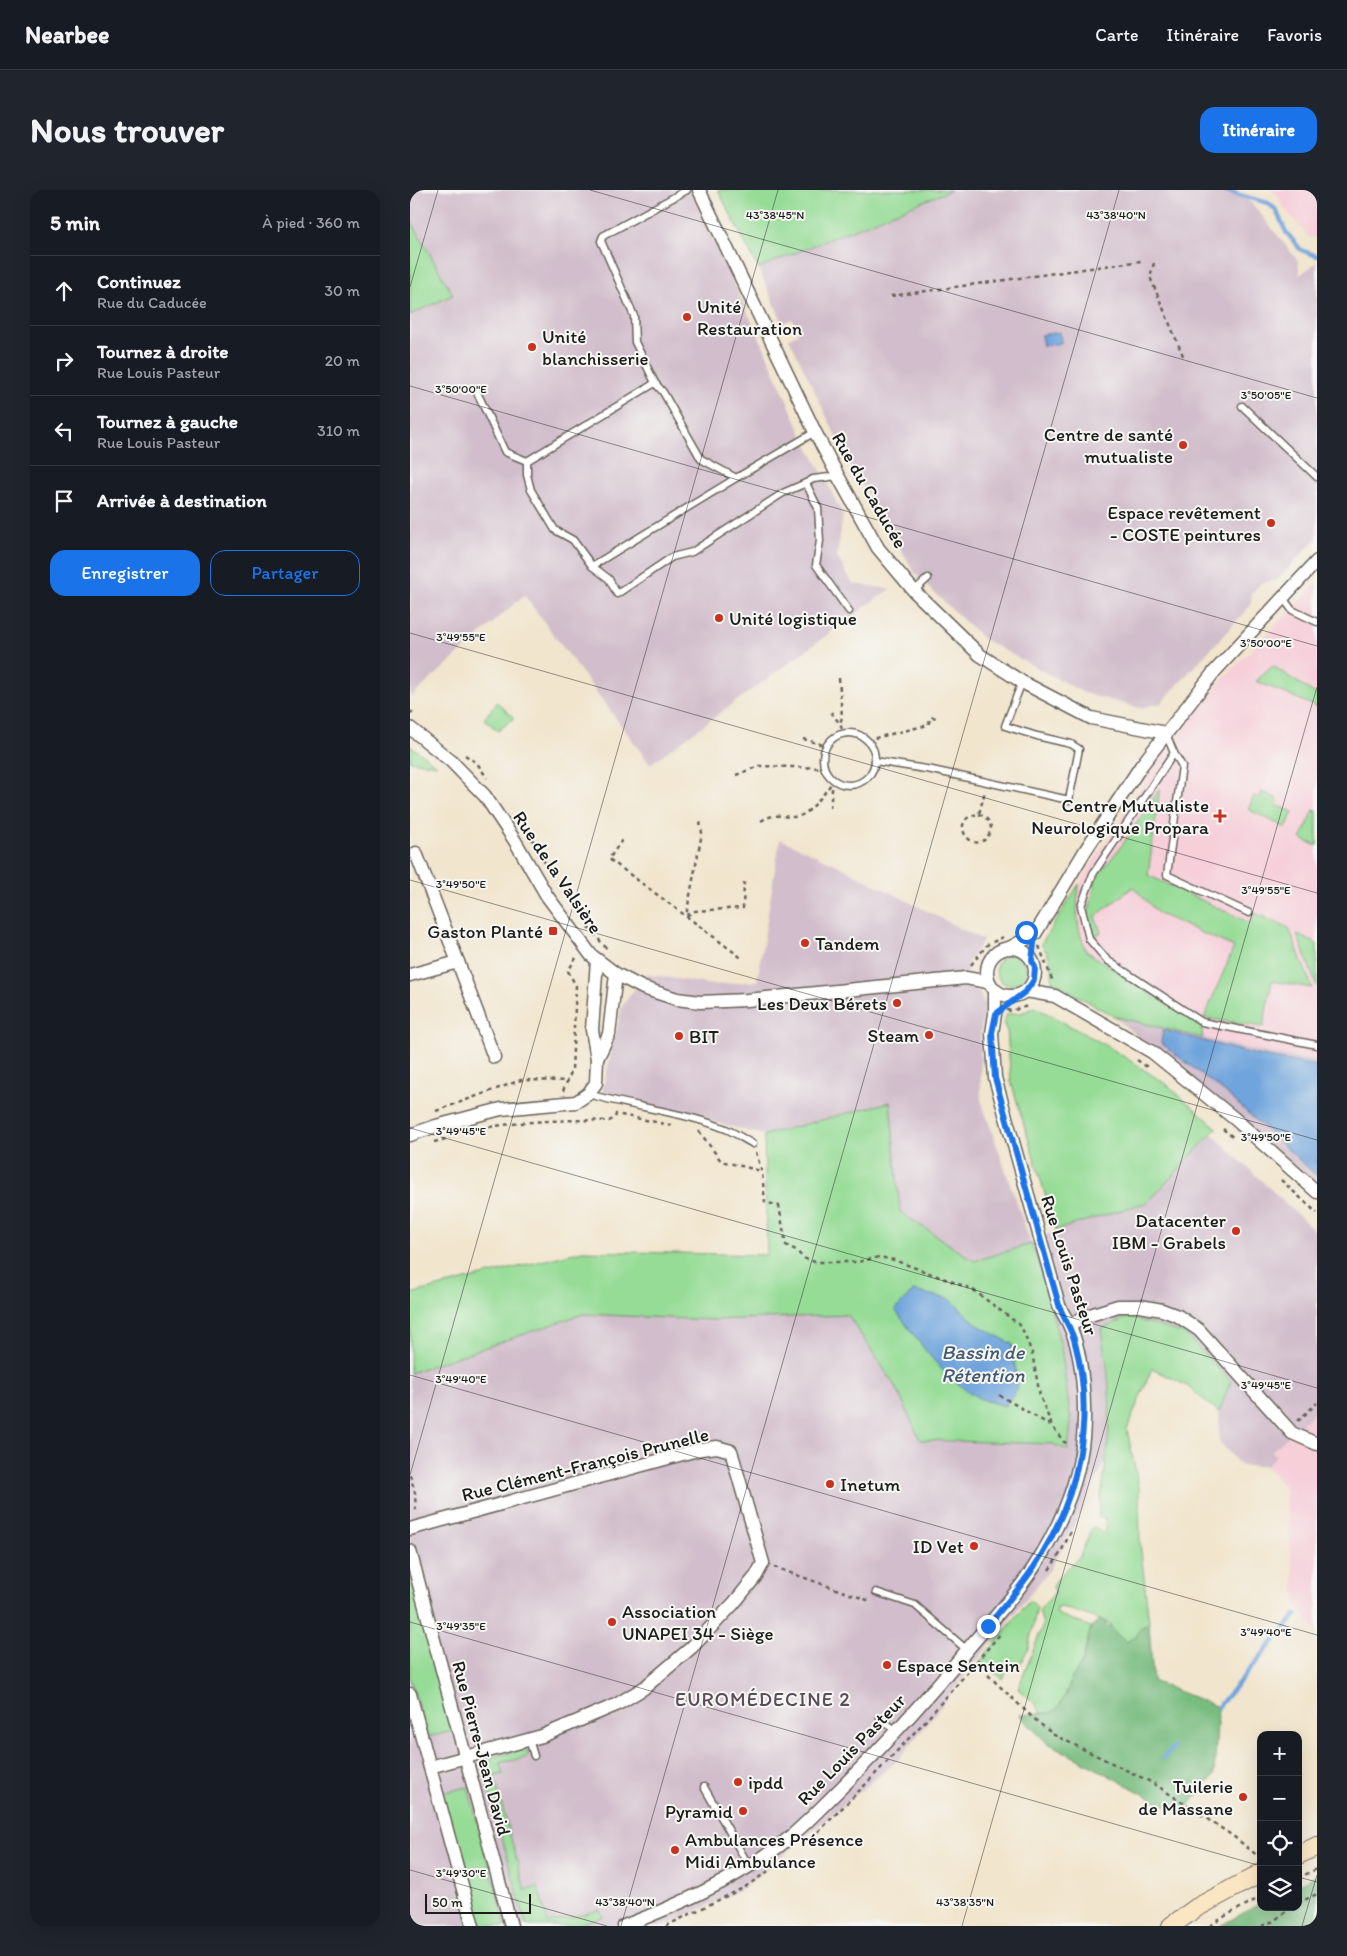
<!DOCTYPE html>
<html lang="fr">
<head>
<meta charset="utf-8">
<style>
  body { margin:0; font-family:Itim,sans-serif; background:#20242c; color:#f1f3f6 }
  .controls { position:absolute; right:15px; bottom:15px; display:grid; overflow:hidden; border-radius:10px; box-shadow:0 5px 20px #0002 }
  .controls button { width:45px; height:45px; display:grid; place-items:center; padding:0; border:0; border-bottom:1px solid #363941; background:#171b24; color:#f1f3f6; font:25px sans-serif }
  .scale { position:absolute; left:15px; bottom:12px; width:106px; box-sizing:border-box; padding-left:5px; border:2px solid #1c1c1c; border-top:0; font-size:14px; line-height:18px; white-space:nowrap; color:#1c1c1c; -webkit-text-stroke:4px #f6f6f2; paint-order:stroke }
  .stop { position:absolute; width:15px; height:15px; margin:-11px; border:4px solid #1a73e8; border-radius:50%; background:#fff }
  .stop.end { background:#1a73e8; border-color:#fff; box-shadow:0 1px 5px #0008 }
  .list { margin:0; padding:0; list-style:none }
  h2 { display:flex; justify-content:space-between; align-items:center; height:65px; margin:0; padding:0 20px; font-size:21px }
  h2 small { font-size:16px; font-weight:400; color:#9ea1a6 }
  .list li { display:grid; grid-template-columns:32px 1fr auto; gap:15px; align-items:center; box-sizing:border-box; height:70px; padding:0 20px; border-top:1px solid #363941 }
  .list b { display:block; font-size:19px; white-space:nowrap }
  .list p { margin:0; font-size:16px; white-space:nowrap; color:#9ea1a6 }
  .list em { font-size:16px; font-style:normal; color:#9ea1a6 }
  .actions { display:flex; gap:10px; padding:15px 20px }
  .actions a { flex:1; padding:11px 0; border:1px solid #1a73e8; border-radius:15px; text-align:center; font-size:18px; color:#1a73e8 }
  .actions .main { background:#1a73e8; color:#fff }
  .icon { flex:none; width:28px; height:28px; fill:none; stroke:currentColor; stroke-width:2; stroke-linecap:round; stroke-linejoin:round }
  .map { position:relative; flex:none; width:907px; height:1736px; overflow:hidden; border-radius:15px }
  header { display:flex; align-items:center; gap:30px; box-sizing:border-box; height:70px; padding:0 25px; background:#171b24; border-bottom:1px solid #363941 }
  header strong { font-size:24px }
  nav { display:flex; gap:28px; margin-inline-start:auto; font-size:18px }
  .intro { display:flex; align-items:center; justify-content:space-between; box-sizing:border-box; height:120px; padding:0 30px }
  h1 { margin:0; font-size:35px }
  .button { padding:12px 22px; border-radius:15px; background:#1a73e8; color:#fff; font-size:18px; font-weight:700 }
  main { display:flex; gap:30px; padding:0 30px }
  aside { flex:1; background:#171b24; border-radius:15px; box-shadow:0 5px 20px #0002 }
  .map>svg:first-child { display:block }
  .built { fill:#f6cfd9 }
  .industrial { fill:#d1bdcb }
  .green { fill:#96dc96; stroke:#597c59 }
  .forest { fill:#78bc7f; stroke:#4a6c4e }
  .water { fill:#6fa4dc; stroke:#46607c }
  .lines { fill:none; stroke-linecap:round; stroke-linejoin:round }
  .stream { stroke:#6fa4dc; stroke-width:4.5 }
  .service-casing { stroke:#67625a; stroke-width:9 }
  .minor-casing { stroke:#67625a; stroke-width:15 }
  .secondary-casing { stroke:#67625a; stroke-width:20 }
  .path { stroke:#67625a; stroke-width:2.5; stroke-dasharray:4 4; stroke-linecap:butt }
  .service { stroke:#fff; stroke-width:6 }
  .minor { stroke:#fff; stroke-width:12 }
  .secondary { stroke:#fbe6c4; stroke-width:18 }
  .route { stroke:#1a73e8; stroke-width:6 }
  .ticks { fill:none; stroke:#1c1c1c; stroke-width:1; stroke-opacity:0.45 }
  .poi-dot { fill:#c8321e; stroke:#f6f6f2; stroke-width:2 }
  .labels { text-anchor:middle; stroke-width:4; stroke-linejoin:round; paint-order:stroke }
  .poi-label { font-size:19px; fill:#1c1c1c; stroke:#f6f6f2; text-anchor:start }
  .street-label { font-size:19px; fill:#1c1c1c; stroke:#f6f6f2 }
  .water-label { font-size:20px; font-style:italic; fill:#415972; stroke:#f6f6f2 }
  .neighbourhood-label { font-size:20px; letter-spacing:1px; fill:#5a4b5a; stroke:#f6f6f2 }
  .ticks-label { font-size:12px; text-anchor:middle; fill:#1c1c1c; stroke:#f6f6f2; stroke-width:4; stroke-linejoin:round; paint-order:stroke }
</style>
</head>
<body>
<header>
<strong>Nearbee</strong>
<nav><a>Carte</a><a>Itinéraire</a><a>Favoris</a></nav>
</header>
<div class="intro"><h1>Nous trouver</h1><a class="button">Itinéraire</a></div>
<main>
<aside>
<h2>5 min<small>À pied · 360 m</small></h2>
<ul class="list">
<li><svg class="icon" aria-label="ahead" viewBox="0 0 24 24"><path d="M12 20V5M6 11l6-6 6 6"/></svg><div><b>Continuez</b><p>Rue du Caducée</p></div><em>30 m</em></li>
<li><svg class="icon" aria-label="right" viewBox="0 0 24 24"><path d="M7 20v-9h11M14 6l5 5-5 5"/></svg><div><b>Tournez à droite</b><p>Rue Louis Pasteur</p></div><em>20 m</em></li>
<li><svg class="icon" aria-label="left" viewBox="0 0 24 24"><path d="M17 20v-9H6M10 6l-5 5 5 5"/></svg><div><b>Tournez à gauche</b><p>Rue Louis Pasteur</p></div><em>310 m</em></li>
<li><svg class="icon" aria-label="arrive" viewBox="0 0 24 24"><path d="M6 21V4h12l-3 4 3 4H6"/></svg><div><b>Arrivée à destination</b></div></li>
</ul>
<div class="actions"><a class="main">Enregistrer</a><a>Partager</a></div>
</aside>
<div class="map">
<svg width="907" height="1736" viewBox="0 0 907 1736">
  <rect width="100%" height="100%" fill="#f6f6f2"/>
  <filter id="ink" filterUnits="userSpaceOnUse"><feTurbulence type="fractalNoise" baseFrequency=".02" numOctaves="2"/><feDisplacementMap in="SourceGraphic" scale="10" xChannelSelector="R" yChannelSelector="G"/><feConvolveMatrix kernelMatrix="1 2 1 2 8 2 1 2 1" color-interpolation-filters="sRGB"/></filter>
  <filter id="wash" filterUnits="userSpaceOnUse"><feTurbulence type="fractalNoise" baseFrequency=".0096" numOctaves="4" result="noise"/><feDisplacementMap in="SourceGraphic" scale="20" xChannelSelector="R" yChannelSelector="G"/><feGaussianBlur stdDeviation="1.12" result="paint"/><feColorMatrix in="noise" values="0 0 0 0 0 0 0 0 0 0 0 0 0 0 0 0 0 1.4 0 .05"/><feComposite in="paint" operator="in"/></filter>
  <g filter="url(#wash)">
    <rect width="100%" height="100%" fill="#f1e5cd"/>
    <g class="built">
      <path d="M858 0H907V48L899 47 872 16 867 3Z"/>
      <path d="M907 393V871L848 861 703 826 642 791 643 777 639 764 631 754 755 559 809 493Z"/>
      <path d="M907 1220V1442L886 1414 875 1298 856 1276 866 1266 862 1261Z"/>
    </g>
    <g class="industrial">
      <path d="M0 0H280L352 153 392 245 412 283 433 325 427 367 443 394 480 399 240 574 114 405 0 508V125L43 105 0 29Z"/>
      <path d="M541 0H827L844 16 888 71 890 85 907 72V348L867 390 851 393 841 404V415L751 513 730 518 674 503 575 450 519 398 505 383 440 275 379 148 388 144 382 129 373 133 348 78Z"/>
      <path d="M370 649 427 675 573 750 558 773 554 795 569 802 575 815 570 844 571 910 621 1054 646 1040 738 1012 802 944 907 1043V1220L862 1261 866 1266 856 1276H831L809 1251V1222L821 1191 693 1165 699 1194 700 1223 696 1269 672 1321 640 1379 488 1570 332 1699 255 1736H0V1183L173 1124 300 1130 438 1125 487 1199 510 1250 643 1254 657 1260 651 1156 629 1074 621 1054 564 1071 490 1022 480 912 354 945 192 903 212 816 236 784 303 795 347 791Z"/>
      <path d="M703 826 848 861 907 871V995Z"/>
    </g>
    <g class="green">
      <path d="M308 0H541L348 78Z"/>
      <path d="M0 29 43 105 0 125Z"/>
      <path d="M863 476 907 505V517L846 491Z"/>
      <path d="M87 512 104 528 88 541 74 529Z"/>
      <path d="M0 556 2 557 27 575 0 571Z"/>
      <path d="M750 598 738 685 840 733 844 723 879 738 902 798 862 791 853 837 794 828 824 757 749 724 723 697 685 727 691 742 684 748 678 724 686 688 715 651Z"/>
      <path d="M852 602 868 609 866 615 883 622 876 638 838 619 844 606 850 608Z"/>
      <path d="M904 620 907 621V656L891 649Z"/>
      <path d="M669 694C666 719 666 738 676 761L791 836 793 848 703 826 642 791C643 776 641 767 631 754Z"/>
      <path d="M887 744 907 754V797Z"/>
      <circle cx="601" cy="780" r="15"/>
      <path d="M625 817 699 857 756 894 807 938 738 1012 646 1040 601 892 597 841C593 835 594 831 597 824L611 823Z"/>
      <path d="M480 912 490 1022 564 1071 621 1054 629 1074 651 1156 661 1233 658 1260 643 1254 510 1250 487 1199 438 1125 300 1130 173 1124 0 1183V1104L172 1061 357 1065 354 945Z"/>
      <path d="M718 1127 775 1144 821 1191 809 1222 777 1196 742 1178 717 1239 729 1298 730 1352 739 1433 729 1439 727 1445 717 1452 708 1448 699 1433 652 1417 647 1418V1424L681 1437 672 1473 662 1488 652 1512 646 1520 639 1523H630L626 1514 608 1499 633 1435 629 1421C634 1413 640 1410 645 1402L643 1397 647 1389 670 1366 682 1338 685 1337 692 1343 697 1338 694 1334 696 1332 695 1329 688 1328C694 1284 702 1241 699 1197 698 1178 693 1158 691 1139Z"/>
      <path d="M0 1383 43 1541 17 1547 0 1487Z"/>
      <path d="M620 1410 627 1417 618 1459 610 1474 599 1477 593 1489 570 1471Z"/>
      <path d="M116 1558 118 1567 90 1573 93 1584 84 1586 115 1700 128 1697 138 1733 190 1720 193 1727 162 1736H119L116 1734 74 1583 82 1568Z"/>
      <path d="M58 1597 96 1736H67L54 1687 57 1680 54 1666 47 1662 31 1603Z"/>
    </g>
    <g class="forest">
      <path d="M689 1430C704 1436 704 1445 717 1452L727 1445 729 1439 739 1433 743 1491 808 1517 804 1586 771 1624 636 1552 609 1525 639 1523 646 1520 657 1503 662 1488 672 1473 681 1437Z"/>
      <path d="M907 1685V1736H810L851 1713V1717H888V1694Z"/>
    </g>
    <g class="water">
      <path d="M650 142 651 153 633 156 631 145Z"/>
      <path d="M753 840 847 865 907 876V986L818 905 751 853Z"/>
      <path d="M503 1101 540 1109 568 1135 602 1154 608 1198 595 1216C586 1213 577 1212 569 1208 531 1188 510 1152 485 1120Z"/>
    </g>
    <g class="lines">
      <g class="stream">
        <path d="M812 0 858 13 866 20 876 42 891 60 907 66"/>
        <path d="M808 1517 886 1425"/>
        <path d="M753 1568 764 1557"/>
      </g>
    </g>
  </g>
  <g filter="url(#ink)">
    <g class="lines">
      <defs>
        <g id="service">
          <path d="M245 193 225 152 224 126 191 51 193 46 277 0"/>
          <path d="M66 200 95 262 117 271"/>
          <path d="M832 216 907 287"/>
          <path d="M428 286 403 289 396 293 408 318 410 351 406 375 439 421"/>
          <path d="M396 293 373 303 282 362 262 367 207 404 199 389 182 376 163 350 145 340 121 300 117 285V271L245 193 253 202 291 269 326 288 405 242"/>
          <path d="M182 376 326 288"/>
          <path d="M504 401 518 388"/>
          <path d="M873 408 882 420 907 432"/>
          <circle cx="439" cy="569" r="26"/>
          <path d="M756 544 764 563 683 684 671 716 679 749 697 770 792 832 907 855"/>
          <path d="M764 563 772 576 757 685 839 723"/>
          <path d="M465 571 522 580 659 610 669 559 661 554 627 546 595 536 612 492"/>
          <path d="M178 904C223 917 273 922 316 939 325 943 334 949 343 954"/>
          <path d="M466 1402 505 1415 557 1460"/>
          <path d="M470 1528 486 1541"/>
          <path d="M119 1549 124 1566"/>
          <path d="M294 1597 339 1676"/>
        </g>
        <g id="minor">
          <path d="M289 0 405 242 428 286 468 358 504 401 570 465 612 492 681 528 756 543"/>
          <path d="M0 538 41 571 75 606 105 651 137 706 181 765 206 784 233 798 267 809 290 812 337 810 556 788 578 792"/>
          <path d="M601 757 625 744 675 661 731 576 804 482 907 371"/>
          <circle cx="601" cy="782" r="24"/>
          <path d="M48 772 84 867"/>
          <path d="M0 785 48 772 6 663"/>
          <path d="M616 801 645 806 742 862 825 929 907 1002"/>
          <path d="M187 869 199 844 206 784"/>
          <path d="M0 945 26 936 91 919 166 912 178 904 186 893 187 869 182 840 187 770"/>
          <path d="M660 1136 674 1127 708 1116H730L752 1120 768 1126 789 1140 882 1243 907 1254"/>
          <path d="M0 1339 291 1259 307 1257 321 1261 353 1373 346 1386 324 1413 282 1457 234 1498 206 1515 132 1546 20 1577"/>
          <path d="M0 1361 101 1736"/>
          <path d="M0 1504 63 1736"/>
          <path d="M214 1736C268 1715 322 1691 369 1656 389 1641 407 1622 424 1605 471 1559 515 1511 557 1460 581 1431 609 1402 629 1369 651 1333 669 1291 673 1248 676 1217 673 1165 660 1137 657 1129 652 1123 649 1115L585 888 582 843 585 824V801"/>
        </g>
        <g id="secondary">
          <path d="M888 1665 907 1656"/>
          <path d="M761 1736 786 1718 851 1683"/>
        </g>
      </defs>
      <use href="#service" class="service-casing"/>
      <use href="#minor" class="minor-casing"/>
      <use href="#secondary" class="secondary-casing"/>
      <g class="path">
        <path d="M744 73 740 87 774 168"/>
        <path d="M481 106 731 71"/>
        <path d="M429 488 432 527 430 534"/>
        <path d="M0 521 6 526"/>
        <path d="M421 522 430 534 434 544"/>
        <path d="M393 549 417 556"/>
        <path d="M457 550 518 535 521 527 527 528"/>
        <path d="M55 565 67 573 77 588"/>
        <path d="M326 585 349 576 415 578"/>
        <path d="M420 618 423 591"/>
        <path d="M569 624C578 628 585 636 578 646 563 668 535 628 569 624L575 601"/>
        <path d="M351 631C369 620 373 630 389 626 400 624 418 599 424 589"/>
        <path d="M290 632 292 643 276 726 333 769"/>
        <path d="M112 635 121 647 136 675"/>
        <path d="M212 650 199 669 276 726 285 721 333 718 334 692"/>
        <path d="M178 737 198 760"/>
        <path d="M629 756 643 792"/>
        <path d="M561 775 577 755 593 747"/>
        <path d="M597 820 601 821 618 816"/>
        <path d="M727 870 737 877"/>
        <path d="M153 901 162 880 166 796 158 781 166 768"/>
        <path d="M26 921 111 890 159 891"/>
        <path d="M79 937C119 931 158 929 199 931L205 928 206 924 265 936"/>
        <path d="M813 939 824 948"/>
        <path d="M289 941 311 971 351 981"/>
        <path d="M24 952 40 948"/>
        <path d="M346 962 352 983 355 1012 369 1016 376 1055 386 1060 393 1068 405 1072H448L469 1067 484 1070 562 1099 611 1136 622 1163 630 1206 642 1236 654 1252 657 1253"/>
        <path d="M871 990 907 1023"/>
        <path d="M589 1205 640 1235"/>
        <path d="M888 1231 907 1213"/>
        <path d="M0 1285 5 1303 6 1323"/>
        <path d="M364 1377 460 1411"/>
        <path d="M639 1380 651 1362 662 1339"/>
        <path d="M578 1485 623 1528 644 1545 743 1593 823 1646 849 1667"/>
        <path d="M408 1642 455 1595 518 1528 592 1442"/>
        <path d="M888 1688 907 1679"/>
        <path d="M888 1713 907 1704"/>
        <path d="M256 1736 335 1697 363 1678"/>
        <path d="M800 1736 817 1725 851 1707"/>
        <path d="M852 1736 864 1731 881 1717"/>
      </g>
      <use href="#service" class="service"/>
      <use href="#minor" class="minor"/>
      <use href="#secondary" class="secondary"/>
    </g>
  </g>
  <g class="lines" filter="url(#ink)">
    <path class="route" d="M578 1436C595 1414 615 1393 629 1369 669 1305 685 1227 665 1153 662 1139 653 1128 649 1115L585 888 582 843 586 824 616 801 624 790 625 777 622 771 625 744 616 742"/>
  </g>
  <path class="ticks" d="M180 0 907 208M0 97 28 0M0 196 907 456M0 443 907 703M0 690 907 950M0 938 907 1198M0 1185 907 1445M0 1285 368 0M0 1432 851 1676M0 1680 197 1736M888 1687 907 1692M211 1736 709 0M552 1736 907 497M892 1736 907 1685"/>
  <g class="poi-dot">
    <circle cx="277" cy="127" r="5"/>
    <circle cx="122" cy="157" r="5"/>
    <circle cx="773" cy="255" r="5"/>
    <circle cx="861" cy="333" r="5"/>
    <circle cx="309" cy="428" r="5"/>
    <path d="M807.5 618.5h5v5h5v5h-5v5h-5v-5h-5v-5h5z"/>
    <rect x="138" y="736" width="10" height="10" rx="2.5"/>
    <circle cx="395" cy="753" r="5"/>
    <circle cx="487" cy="813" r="5"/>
    <circle cx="519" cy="845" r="5"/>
    <circle cx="269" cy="846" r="5"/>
    <circle cx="826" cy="1041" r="5"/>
    <circle cx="420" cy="1294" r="5"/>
    <circle cx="564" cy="1356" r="5"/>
    <circle cx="202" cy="1432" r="5"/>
    <circle cx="477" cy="1475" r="5"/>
    <circle cx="328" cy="1592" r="5"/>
    <circle cx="833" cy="1607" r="5"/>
    <circle cx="333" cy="1621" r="5"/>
    <circle cx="265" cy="1660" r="5"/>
  </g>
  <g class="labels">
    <g class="poi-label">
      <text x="287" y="123">Unité<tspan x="287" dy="22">Restauration</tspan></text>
      <text x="132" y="153">Unité<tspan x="132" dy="22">blanchisserie</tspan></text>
      <text x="763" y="251" text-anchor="end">Centre de santé<tspan x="763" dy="22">mutualiste</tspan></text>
      <text x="851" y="329" text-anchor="end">Espace revêtement<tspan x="851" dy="22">- COSTE peintures</tspan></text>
      <text x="319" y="435">Unité logistique</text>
      <text x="799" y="622" text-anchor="end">Centre Mutualiste<tspan x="799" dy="22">Neurologique Propara</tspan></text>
      <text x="133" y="748" text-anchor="end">Gaston Planté</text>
      <text x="405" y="760">Tandem</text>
      <text x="477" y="820" text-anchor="end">Les Deux Bérets</text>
      <text x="509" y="852" text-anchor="end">Steam</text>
      <text x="279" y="853">BIT</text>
      <text x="816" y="1037" text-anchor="end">Datacenter<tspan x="816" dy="22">IBM - Grabels</tspan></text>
      <text x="430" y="1301">Inetum</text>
      <text x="554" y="1363" text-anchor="end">ID Vet</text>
      <text x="212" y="1428">Association<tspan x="212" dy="22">UNAPEI 34 - Siège</tspan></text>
      <text x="487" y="1482">Espace Sentein</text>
      <text x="338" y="1599">ipdd</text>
      <text x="823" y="1603" text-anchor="end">Tuilerie<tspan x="823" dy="22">de Massane</tspan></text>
      <text x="323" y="1628" text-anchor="end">Pyramid</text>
      <text x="275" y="1656">Ambulances Présence<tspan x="275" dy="22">Midi Ambulance</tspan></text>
    </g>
    <g class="street-label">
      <text transform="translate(460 300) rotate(60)" y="7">Rue du Caducée</text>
      <text transform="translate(148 682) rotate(56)" y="7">Rue de la Valsière</text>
      <text transform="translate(660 1075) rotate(72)" y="7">Rue Louis Pasteur</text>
      <text transform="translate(175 1274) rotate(-14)" y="7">Rue Clément-François Prunelle</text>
      <text transform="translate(72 1558) rotate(75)" y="7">Rue Pierre-Jean David</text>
      <text transform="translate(441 1559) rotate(-46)" y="7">Rue Louis Pasteur</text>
    </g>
    <g class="water-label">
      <text x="573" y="1169">Bassin de<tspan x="573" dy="23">Rétention</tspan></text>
    </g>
    <g class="neighbourhood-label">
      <text x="353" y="1516">EUROMÉDECINE 2</text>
    </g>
  </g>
  <g class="ticks-label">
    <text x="365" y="29">43°38'45"N</text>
    <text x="706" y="29">43°38'40"N</text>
    <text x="51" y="203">3°50'00"E</text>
    <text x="856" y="209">3°50'05"E</text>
    <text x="51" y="451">3°49'55"E</text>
    <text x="856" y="457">3°50'00"E</text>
    <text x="51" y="698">3°49'50"E</text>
    <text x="856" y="704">3°49'55"E</text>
    <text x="51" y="945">3°49'45"E</text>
    <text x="856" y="951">3°49'50"E</text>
    <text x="51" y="1193">3°49'40"E</text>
    <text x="856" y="1199">3°49'45"E</text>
    <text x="51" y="1440">3°49'35"E</text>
    <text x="856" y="1446">3°49'40"E</text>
    <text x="51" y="1687">3°49'30"E</text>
    <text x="215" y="1716">43°38'40"N</text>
    <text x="555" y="1716">43°38'35"N</text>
  </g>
</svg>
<div class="controls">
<button>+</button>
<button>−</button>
<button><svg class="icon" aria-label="locate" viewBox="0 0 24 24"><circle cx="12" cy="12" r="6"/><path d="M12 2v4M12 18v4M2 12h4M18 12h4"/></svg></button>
<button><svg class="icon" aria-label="layers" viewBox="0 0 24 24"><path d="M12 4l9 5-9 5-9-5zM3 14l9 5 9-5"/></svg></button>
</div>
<div class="scale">50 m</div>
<div class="stop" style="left:616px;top:742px"></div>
<div class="stop end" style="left:578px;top:1436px"></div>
</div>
</main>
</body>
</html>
